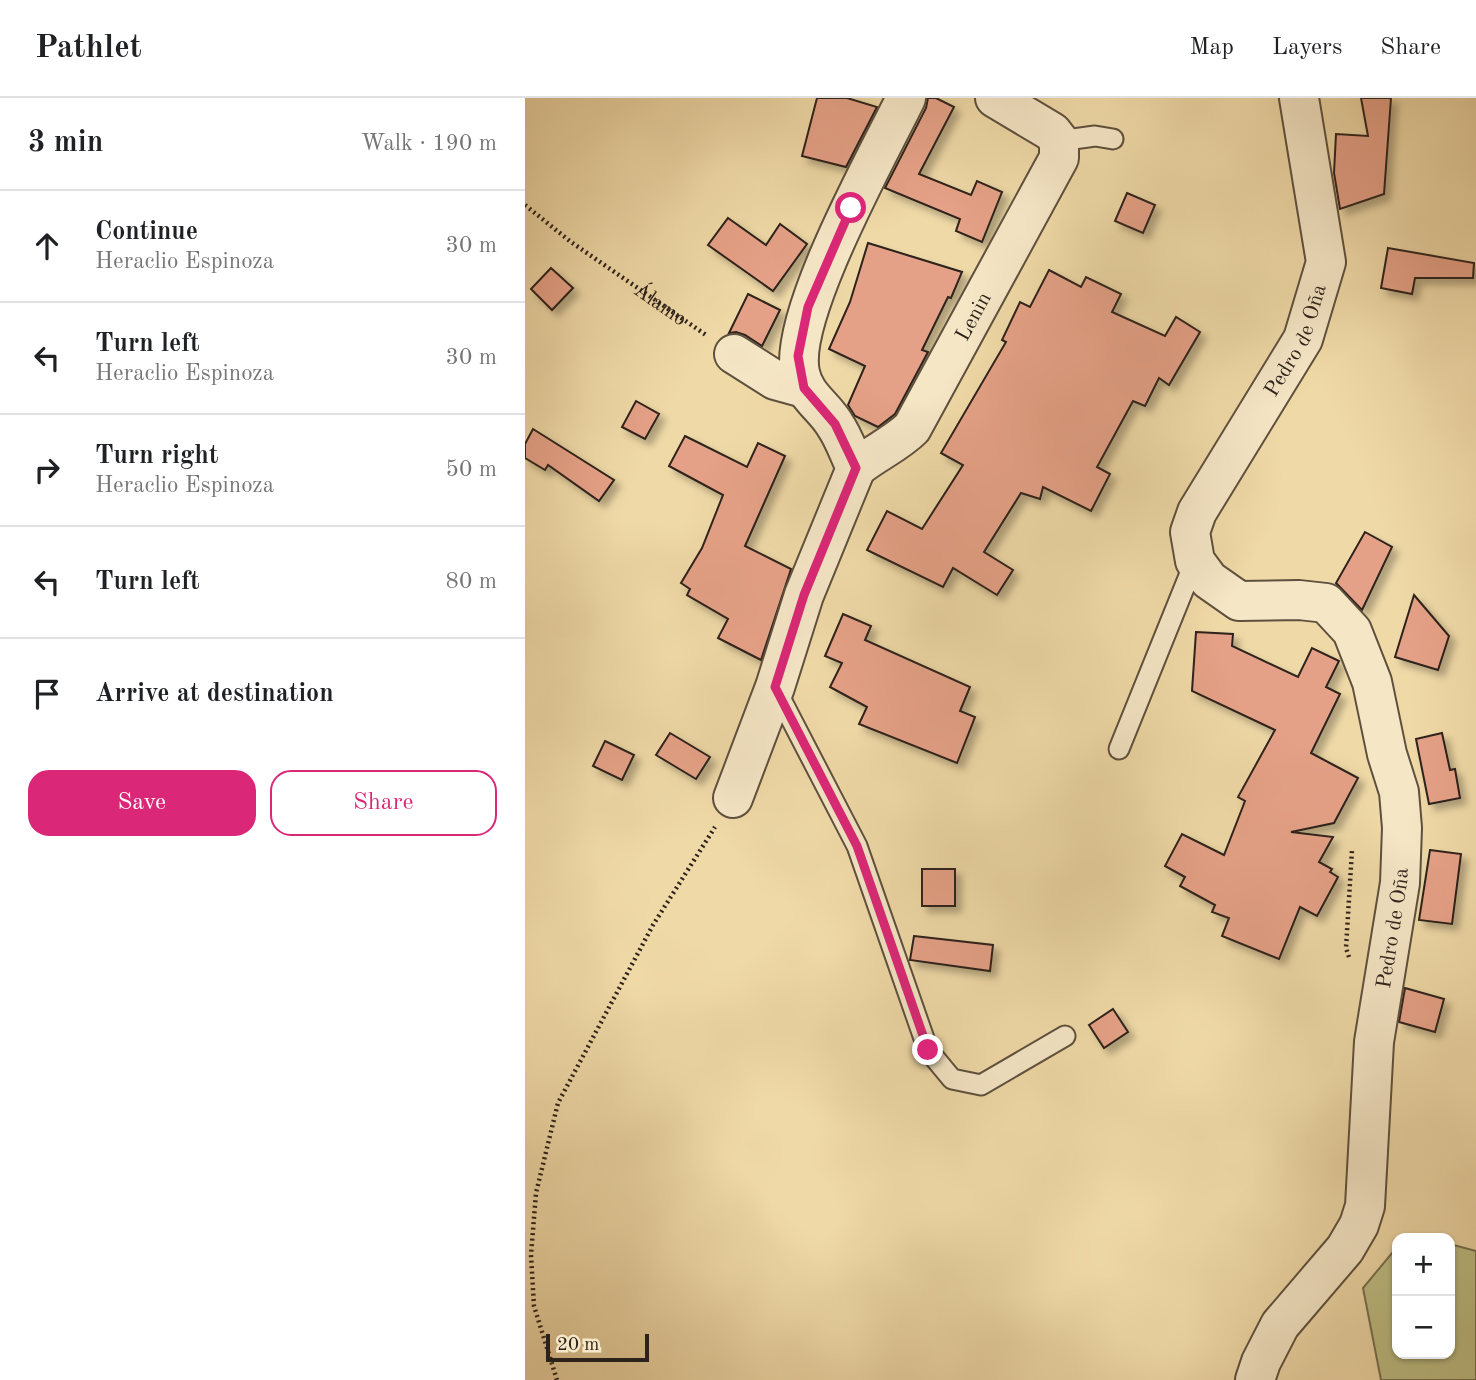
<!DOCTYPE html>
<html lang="en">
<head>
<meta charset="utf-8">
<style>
  body { margin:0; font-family:"Old Standard TT",serif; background:#f2f2f2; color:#202124 }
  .controls { position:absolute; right:21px; bottom:21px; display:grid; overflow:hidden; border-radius:14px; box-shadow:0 2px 5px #0004 }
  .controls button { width:63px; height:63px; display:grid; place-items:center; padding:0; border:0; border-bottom:2px solid #e0e0e0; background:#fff; color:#202124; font:35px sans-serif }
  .scale { position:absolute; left:21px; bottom:18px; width:103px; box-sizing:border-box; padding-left:7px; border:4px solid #2d221b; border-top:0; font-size:19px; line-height:24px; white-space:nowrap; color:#2d221b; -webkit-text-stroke:5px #f5e6c6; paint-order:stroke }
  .stop { position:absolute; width:21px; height:21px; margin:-16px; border:5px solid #db2777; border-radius:50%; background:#fff }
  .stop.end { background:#db2777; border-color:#fff; box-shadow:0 2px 7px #0008 }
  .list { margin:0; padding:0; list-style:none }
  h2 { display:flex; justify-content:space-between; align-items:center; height:91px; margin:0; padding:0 28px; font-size:30px }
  h2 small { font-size:23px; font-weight:400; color:#757577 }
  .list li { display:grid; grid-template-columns:46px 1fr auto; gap:21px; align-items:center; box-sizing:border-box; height:112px; padding:0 28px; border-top:2px solid #e0e0e0 }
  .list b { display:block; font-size:26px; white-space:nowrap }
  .list p { margin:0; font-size:23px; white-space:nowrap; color:#757577 }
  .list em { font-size:23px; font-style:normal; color:#757577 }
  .actions { display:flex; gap:14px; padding:21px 28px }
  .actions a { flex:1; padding:16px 0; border:2px solid #db2777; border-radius:21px; text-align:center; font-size:24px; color:#db2777 }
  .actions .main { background:#db2777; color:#fff }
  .icon { flex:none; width:38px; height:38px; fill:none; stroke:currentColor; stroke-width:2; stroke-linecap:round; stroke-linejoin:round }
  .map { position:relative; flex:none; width:951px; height:1282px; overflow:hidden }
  header { display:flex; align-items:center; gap:42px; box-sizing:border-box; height:98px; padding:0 35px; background:#fff; border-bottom:2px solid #e0e0e0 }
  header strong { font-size:33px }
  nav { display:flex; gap:38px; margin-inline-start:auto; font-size:24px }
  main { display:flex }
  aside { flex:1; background:#fff }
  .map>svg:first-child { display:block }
  .green { fill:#bdbe84; stroke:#757050; stroke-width:2 }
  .building { fill:#e5a187; stroke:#2d221b; stroke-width:2; filter:url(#shadow) }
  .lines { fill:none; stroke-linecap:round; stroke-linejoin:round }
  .lane-casing { stroke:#5e503e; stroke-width:23 }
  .street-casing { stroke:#5e503e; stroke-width:42 }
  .path { stroke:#2d221b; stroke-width:4.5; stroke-dasharray:2 3.5; stroke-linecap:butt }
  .lane { stroke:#f5e6c6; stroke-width:19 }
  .street { stroke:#f5e6c6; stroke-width:38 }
  .route { stroke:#db2777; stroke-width:9 }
  .labels { text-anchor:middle; stroke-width:5; stroke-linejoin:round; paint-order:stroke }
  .street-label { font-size:21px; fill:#2d221b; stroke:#f5e6c6 }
</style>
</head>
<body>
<header>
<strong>Pathlet</strong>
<nav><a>Map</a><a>Layers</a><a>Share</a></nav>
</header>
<main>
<aside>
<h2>3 min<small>Walk · 190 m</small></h2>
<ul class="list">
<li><svg class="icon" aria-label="ahead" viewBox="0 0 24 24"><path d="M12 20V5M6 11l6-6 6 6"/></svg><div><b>Continue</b><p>Heraclio Espinoza</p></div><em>30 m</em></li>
<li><svg class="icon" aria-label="left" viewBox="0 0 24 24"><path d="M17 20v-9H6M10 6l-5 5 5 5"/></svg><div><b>Turn left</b><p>Heraclio Espinoza</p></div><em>30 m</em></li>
<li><svg class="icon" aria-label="right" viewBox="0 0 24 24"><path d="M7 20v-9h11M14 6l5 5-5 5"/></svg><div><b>Turn right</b><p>Heraclio Espinoza</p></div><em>50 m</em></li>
<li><svg class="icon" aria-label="left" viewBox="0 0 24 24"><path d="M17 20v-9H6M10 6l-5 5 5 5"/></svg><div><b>Turn left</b></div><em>80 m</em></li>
<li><svg class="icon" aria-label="arrive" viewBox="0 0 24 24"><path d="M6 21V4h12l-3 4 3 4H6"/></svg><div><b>Arrive at destination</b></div></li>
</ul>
<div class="actions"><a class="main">Save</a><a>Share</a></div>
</aside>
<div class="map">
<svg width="951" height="1282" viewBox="0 0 951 1282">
  <defs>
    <filter id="shadow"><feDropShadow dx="6" dy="6" stdDeviation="3.5" flood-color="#0004"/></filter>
  </defs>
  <rect width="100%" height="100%" fill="#efd9a7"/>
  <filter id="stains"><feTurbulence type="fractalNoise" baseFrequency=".00286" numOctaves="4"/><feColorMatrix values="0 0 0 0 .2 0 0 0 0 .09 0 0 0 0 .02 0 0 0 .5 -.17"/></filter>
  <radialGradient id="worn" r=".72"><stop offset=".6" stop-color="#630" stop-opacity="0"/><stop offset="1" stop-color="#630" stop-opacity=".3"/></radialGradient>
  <path class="green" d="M925 1146 951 1153V1282H856L838 1190 872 1149V1256H925Z"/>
  <g class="building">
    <path d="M292 0H322L352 9 321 69 277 58Z"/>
    <path d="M403 0H411L429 9 394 76 446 97 452 83 477 94 457 144 431 133 435 121 360 90 401 10Z"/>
    <path d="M836 0H866L859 96 815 111 809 75 811 36 843 38Z"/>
    <path d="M602 95 630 107 618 135 590 123Z"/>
    <path d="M203 120 241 147 255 126 282 146 248 193 183 147Z"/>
    <path d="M343 145 437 174 426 200 423 199 397 252 403 254 370 316 353 329 330 318 323 307 340 268 304 251 325 204Z"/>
    <path d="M863 150 949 165 948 180H890L887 196 856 190Z"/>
    <path d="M26 170 48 190 27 212 6 191Z"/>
    <path d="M524 172 556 189 561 179 596 196 587 214 640 238 651 219 675 234 644 287 634 280 620 308 608 303 572 369 585 376 566 413 518 389 515 401 496 395 459 454 488 472 472 497 428 470 418 489 342 452 362 413 397 431 438 367 416 355 481 244 477 242 495 204 505 209Z"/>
    <path d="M223 196 255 212 237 248 220 237 211 234 204 235Z"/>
    <path d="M111 303 134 316 120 341 97 329Z"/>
    <path d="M8 331 89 382 74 403 23 367 20 372 0 360V346Z"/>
    <path d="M160 338 222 369 233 345 260 358 220 448 266 471 236 562 193 540 203 521 162 497 165 491 156 485 177 450 198 397 144 368Z"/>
    <path d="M840 434 867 449 837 512 811 485Z"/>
    <path d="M889 497 924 538 913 572 870 559Z"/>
    <path d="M318 516 346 528 340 542 445 589 435 613 450 619 432 665 334 626 342 609 305 589 317 565 300 558Z"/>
    <path d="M671 534 708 536 707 548 773 579 787 550 814 563 801 589 815 596 786 655 833 680 809 725 766 734 808 739 794 764 807 771 805 774 813 779 792 818 775 809 754 861 697 838 704 820 687 814 690 807 655 788 660 779 640 768 657 736 699 757 720 703 713 699 750 632 667 593Z"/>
    <path d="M145 635 185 659 171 681 131 657Z"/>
    <path d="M917 635 925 672 930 671 935 700 904 706 891 641Z"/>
    <path d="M80 643 109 657 97 682 68 668Z"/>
    <path d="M905 752 936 756 927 826 894 822Z"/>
    <rect x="397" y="771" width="33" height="37"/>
    <path d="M389 838 468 847 465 873 385 862Z"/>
    <path d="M880 890 919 901 910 934 874 924Z"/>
    <path d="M588 911 603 934 579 950 564 927Z"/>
  </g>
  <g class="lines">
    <defs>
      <g id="lane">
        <path d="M534 43 570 38 588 41"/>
        <path d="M250 590 332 748 403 952 427 981 456 987 540 938"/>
        <path d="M594 651 670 463"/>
      </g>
      <g id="street">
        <path d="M209 256 250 282 279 290"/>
        <path id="s2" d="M331 370C349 355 371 346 387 330L534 60V43L527 34 470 0"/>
        <path d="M208 700 250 589 279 497 331 370C324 356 319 340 310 327 299 308 280 299 275 275 263 218 353 57 381 0"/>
        <path id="s3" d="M730 1282 736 1264 755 1227 820 1151 834 1127 840 1108 849 944 875 785 877 730 874 694 862 656 847 584 827 533 801 505 774 502 714 503 684 482 670 463 665 434 672 414 778 241 801 164 774 0"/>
      </g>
    </defs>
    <use href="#lane" class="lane-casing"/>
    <use href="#street" class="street-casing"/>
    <g class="path">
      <path id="s1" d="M0 107 46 144 181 237"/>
      <path d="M824 859 821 850 827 752"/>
      <path d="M32 1282 9 1208 6 1157 11 1095 33 1005 128 827 190 729"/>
    </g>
    <use href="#lane" class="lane"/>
    <use href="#street" class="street"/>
  </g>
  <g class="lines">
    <path class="route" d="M326 110 283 209 273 258 279 290 310 326 331 370 279 497 250 589 332 748 403 952"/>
  </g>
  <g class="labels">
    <g class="street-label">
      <text dy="7" stroke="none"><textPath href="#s1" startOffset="168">Álamo</textPath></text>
      <text dy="7" stroke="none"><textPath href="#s2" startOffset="196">Lenin</textPath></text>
      <text dy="7" stroke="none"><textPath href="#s3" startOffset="1228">Pedro de Oña</textPath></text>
      <text dy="7" stroke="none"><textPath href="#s3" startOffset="488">Pedro de Oña</textPath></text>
    </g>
  </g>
  <rect width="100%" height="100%" filter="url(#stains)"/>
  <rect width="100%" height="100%" fill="url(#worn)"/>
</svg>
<div class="controls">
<button>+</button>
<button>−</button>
</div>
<div class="scale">20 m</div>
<div class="stop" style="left:326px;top:110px"></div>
<div class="stop end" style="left:403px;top:952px"></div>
</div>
</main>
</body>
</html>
